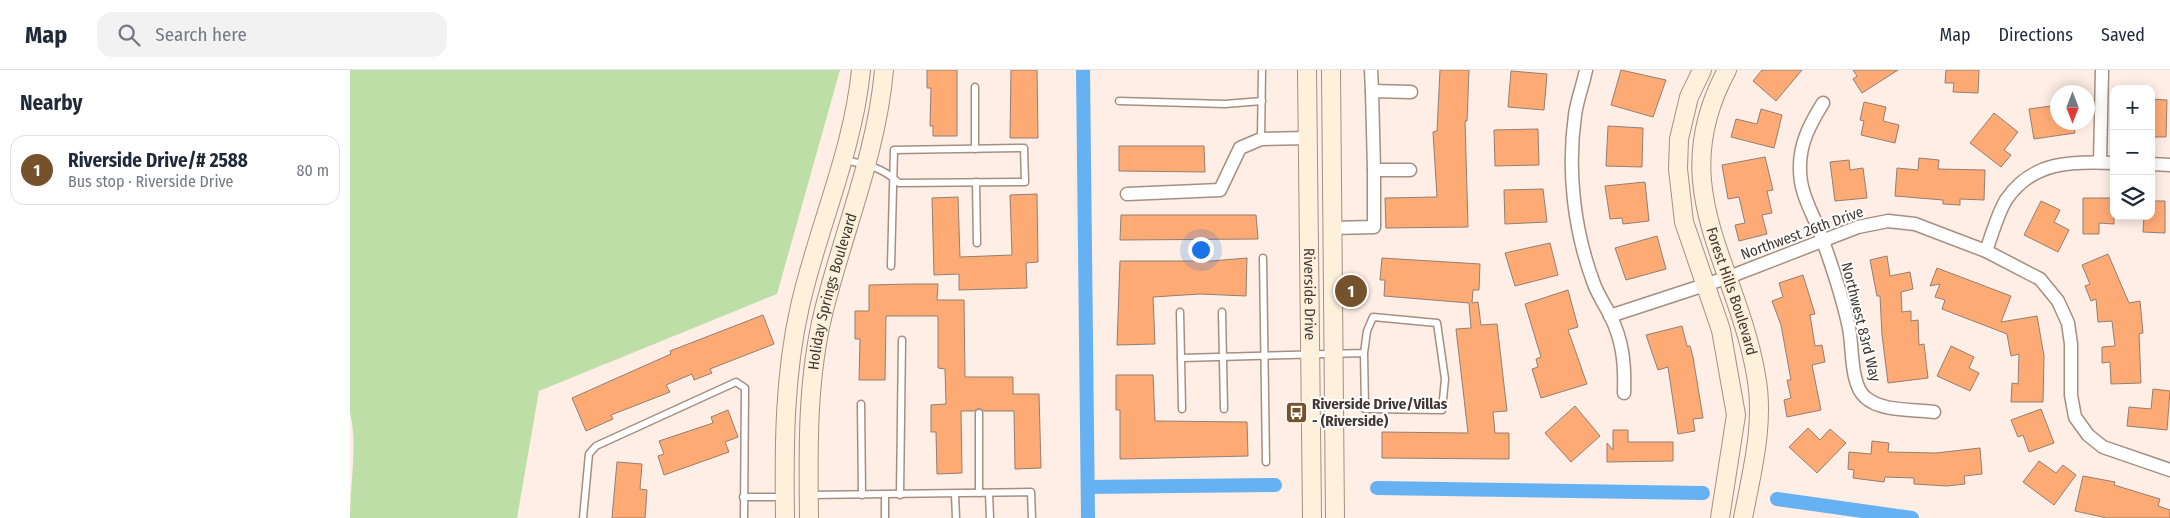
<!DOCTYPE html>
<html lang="en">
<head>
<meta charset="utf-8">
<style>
  body { margin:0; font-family:"Fira Sans Condensed",sans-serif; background:#f2f2f3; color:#1f2937 }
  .controls { position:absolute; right:15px; top:15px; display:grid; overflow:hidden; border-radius:10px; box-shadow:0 2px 12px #0003 }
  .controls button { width:45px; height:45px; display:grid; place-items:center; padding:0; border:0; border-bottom:1px solid #e0e1e3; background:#fff; color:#1f2937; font:25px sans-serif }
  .compass { position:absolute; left:1700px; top:15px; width:45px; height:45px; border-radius:50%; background:#fff; box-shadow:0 2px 12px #0003; rotate:180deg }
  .you { position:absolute; left:850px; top:179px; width:18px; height:18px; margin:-12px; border:4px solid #fff; border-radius:50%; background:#1a73e8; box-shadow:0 0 0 8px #1a73e833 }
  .badge { display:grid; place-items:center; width:32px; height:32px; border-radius:50%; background:#76522c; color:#fff; font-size:16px; font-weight:700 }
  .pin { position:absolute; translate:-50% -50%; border:2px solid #fff; box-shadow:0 1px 5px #0006 }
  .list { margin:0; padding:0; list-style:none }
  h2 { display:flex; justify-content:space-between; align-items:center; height:65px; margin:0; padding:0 20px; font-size:21px }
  h2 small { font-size:16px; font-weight:400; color:#747a83 }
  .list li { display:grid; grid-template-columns:32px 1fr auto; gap:15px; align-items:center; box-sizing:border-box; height:70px; margin:0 10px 10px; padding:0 10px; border:1px solid #e0e1e3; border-radius:15px }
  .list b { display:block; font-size:19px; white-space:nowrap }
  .list p { margin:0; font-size:16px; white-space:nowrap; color:#747a83 }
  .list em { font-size:16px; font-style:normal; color:#747a83 }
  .icon { flex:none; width:28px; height:28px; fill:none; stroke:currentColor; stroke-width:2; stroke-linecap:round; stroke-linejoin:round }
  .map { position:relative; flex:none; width:1820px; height:448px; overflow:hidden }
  header { display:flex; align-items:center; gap:30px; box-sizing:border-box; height:70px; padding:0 25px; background:#fff; border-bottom:1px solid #e0e1e3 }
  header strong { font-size:24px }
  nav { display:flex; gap:28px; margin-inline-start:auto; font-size:18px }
  .search { width:350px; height:45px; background:#f2f2f3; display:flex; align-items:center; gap:12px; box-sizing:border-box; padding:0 18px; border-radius:15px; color:#747a83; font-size:19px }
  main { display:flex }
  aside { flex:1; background:#fff }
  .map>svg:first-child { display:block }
  .green { fill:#bddfa7 }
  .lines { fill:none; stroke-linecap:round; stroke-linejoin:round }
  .canal { stroke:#66b1f1; stroke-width:14 }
  .building { fill:#fdaa75; stroke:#957e70 }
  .lane-casing { stroke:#a68f81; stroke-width:9 }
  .street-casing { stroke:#a68f81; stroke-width:15 }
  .secondary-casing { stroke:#a68f81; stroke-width:20 }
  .lane { stroke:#fff; stroke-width:6 }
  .street { stroke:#fff; stroke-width:12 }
  .secondary { stroke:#fdf1dc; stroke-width:18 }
  .labels { text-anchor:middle; stroke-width:4; stroke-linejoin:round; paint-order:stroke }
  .street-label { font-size:15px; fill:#423831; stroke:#fff }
  .poi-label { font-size:15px; font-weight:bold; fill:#423831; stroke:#fff; text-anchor:start }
</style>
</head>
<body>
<header>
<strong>Map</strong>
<div class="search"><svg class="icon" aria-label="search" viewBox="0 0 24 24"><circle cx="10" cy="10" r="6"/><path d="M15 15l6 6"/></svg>Search here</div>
<nav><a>Map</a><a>Directions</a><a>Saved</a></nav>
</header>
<main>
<aside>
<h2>Nearby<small></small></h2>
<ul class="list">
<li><span class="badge">1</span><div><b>Riverside Drive/# 2588</b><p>Bus stop · Riverside Drive</p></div><em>80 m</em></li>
</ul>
</aside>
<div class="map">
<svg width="1820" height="448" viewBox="0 0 1820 448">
  <rect width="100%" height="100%" fill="#feeee5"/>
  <path class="green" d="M0 0H490L427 224 189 321 167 448H0C0 412 8 377 0 342Z"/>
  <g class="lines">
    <g class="canal">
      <path d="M733 0 738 448"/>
      <path d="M738 417 925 415"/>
      <path d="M1027 418 1353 423"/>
      <path d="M1427 429 1562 448"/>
    </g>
  </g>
  <g class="building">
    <path d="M577 0H607V66H583V56H580L581 18H577Z"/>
    <path d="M661 0H687L688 68H660Z"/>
    <path d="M1090 0H1119L1117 51H1115L1118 157 1036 158 1035 128 1087 127 1083 62 1087 61Z"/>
    <path d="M1271 0 1316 10 1303 47 1261 35Z"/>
    <path d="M1412 0H1452L1426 31 1403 11Z"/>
    <path d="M1503 0H1548L1512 23 1503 9 1507 6Z"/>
    <path d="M1596 0H1629L1628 23 1603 22 1604 13H1595Z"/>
    <path d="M1161 1 1197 4 1194 40 1158 37Z"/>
    <path d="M1801 29 1817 30 1816 67H1801Z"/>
    <path d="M1514 32 1536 37 1533 51 1549 55 1545 73 1511 65 1514 51 1510 50Z"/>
    <path d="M1708 35V52H1723L1725 63 1684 69 1679 39Z"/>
    <path d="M1411 39 1432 45 1424 78 1381 67 1386 49 1407 54Z"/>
    <path d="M1644 43 1668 62 1654 80 1661 85 1651 97 1620 73Z"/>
    <path d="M1258 56 1293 58 1292 97 1256 96Z"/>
    <path d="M1188 59 1189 95 1145 96 1144 60Z"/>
    <path d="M769 76H854L855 102 769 101Z"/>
    <path d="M1415 87 1423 120 1417 121 1422 143 1412 145 1417 164 1389 171 1385 155 1395 153 1389 127 1378 129 1372 95Z"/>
    <path d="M1569 88 1589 90 1588 99 1635 100 1634 130 1610 129V135L1593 134V130L1545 126 1547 98 1568 100Z"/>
    <path d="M1499 90 1500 100 1513 98 1517 128 1485 131 1480 92Z"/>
    <path d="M1295 112 1299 151 1273 154 1272 148 1260 149 1255 116Z"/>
    <path d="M1193 119 1197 152 1155 154 1154 120Z"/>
    <path d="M687 124 688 192 676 193 677 218 609 220V204L584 205 582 128 608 127 610 187 662 185 660 125Z"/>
    <path d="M1733 128H1764V154L1749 153V164H1733Z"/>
    <path d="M1691 131 1710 140 1704 152 1719 160 1708 182 1674 165Z"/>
    <path d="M1801 131H1815V163L1793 162 1794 146H1801Z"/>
    <path d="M771 145H906L908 169 770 170Z"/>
    <path d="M1307 166 1316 199 1276 210 1265 178Z"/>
    <path d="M1200 173 1208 205 1165 216 1155 183Z"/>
    <path d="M1758 184 1779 233 1790 231 1793 263 1789 264 1791 313 1761 314 1760 292 1752 293V277L1765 276 1762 251 1748 252 1746 229 1741 231 1735 216 1740 214 1732 195Z"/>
    <path d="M1537 186 1540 206 1560 202 1563 219 1551 222 1552 242 1561 241V251L1568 250 1569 275 1574 274 1578 308 1538 313 1532 265 1530 226H1527L1520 190Z"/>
    <path d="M897 188 896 226 850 224 803 227 805 274 767 275 770 191H861Z"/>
    <path d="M1032 188 1130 194 1129 220H1123L1122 233 1128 232 1131 255 1147 254 1157 341 1143 342 1145 363H1159V389L1032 388V362L1118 363 1106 259 1121 258 1119 233 1034 226 1035 210H1030Z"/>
    <path d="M1587 198 1661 226 1651 252 1687 246 1694 286 1693 332H1661L1662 313 1668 314 1669 284 1661 286 1657 264 1592 239 1595 230 1585 227 1590 214 1580 216Z"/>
    <path d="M1453 205 1465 244 1460 245 1465 276 1472 275 1475 292 1462 295 1471 340 1437 347 1434 330 1441 328 1437 310H1441L1431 255 1422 231 1433 227 1429 213Z"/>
    <path d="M561 214H588L587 230H614L615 307H663V324H689L691 398 665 399 664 341H634L629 338 624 341H611L612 403 587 404 586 362H581V335L596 334 595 299 588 298V246H536L535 310H509L510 269H505V241H519V215Z"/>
    <path d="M1218 220 1228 257 1218 260 1237 314 1191 328 1182 299 1188 297 1186 289 1191 287 1175 234Z"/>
    <path d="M413 245 424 274 360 299 362 303 344 310 342 304 316 315 320 322 261 345 263 349 236 361 222 328 321 284 320 281Z"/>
    <path d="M1332 256 1337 276H1340L1343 287 1353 348 1343 349 1345 361 1328 364 1318 297 1308 300 1296 265Z"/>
    <path d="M1601 276 1624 287 1619 298 1629 303 1620 321 1587 306Z"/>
    <path d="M766 305H803L805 351 897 352 898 386 770 389V340H766Z"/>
    <path d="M1803 319 1820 321 1817 360 1777 356 1779 337 1801 339Z"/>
    <path d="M1225 336 1250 366 1221 392 1195 363Z"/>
    <path d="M1691 339 1704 373 1679 382 1673 365 1668 367 1661 350Z"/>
    <path d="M378 340 388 367 375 372 379 382 314 405 308 386 314 384 309 371 363 353 361 347Z"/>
    <path d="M1458 358 1470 370 1480 359 1496 373 1467 403 1439 377Z"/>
    <path d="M1263 360H1278V372H1323V391L1257 392V373L1263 380Z"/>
    <path d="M1522 371 1539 373 1538 382 1586 383 1630 378 1632 404 1614 406 1615 414 1597 416 1564 414V408L1535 407 1534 412 1503 408 1504 400 1498 399 1499 382 1521 384Z"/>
    <path d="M1689 391 1706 403 1713 395 1726 405 1704 435 1673 412Z"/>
    <path d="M267 392 292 394 290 419 297 420 295 448H262Z"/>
    <path d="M1733 406 1765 412 1764 415 1810 429 1808 436 1820 440V448H1757L1725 441Z"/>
  </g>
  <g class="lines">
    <defs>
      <g id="lane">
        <path d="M625 17V79"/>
        <path d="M769 31 875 34 912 31"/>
        <path d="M911 69 912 0"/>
        <path d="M493 90C516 94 532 97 549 113L675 112 674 78 544 80 541 196"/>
        <path d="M626 112 627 173"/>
        <path d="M913 188 916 392"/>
        <path d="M830 242 831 288 1014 283 1015 339 1092 340 1095 309 1087 253 1023 247 1017 261 1014 283"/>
        <path d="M872 242 874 339"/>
        <path d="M831 288 832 339"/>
        <path d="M511 334 512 425"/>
        <path d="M629 343V423"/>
        <path d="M639 423 640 448"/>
        <path d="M605 424 606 448"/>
        <path d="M460 425 681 422 682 448"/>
        <path d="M535 425V448"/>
        <path d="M550 425 552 270"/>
        <path d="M393 427H435"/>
        <path d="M233 448 239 384 246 376 386 312 395 318 394 448"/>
      </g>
      <g id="street">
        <path d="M1021 0 1022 21"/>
        <path d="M1236 0C1233 15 1227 30 1225 45 1217 101 1224 161 1244 214 1248 225 1255 235 1260 245 1273 271 1275 294 1274 323"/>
        <path d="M1473 33C1460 54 1449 74 1450 100 1450 126 1465 146 1473 171 1483 199 1493 229 1499 258 1503 277 1500 314 1515 327 1531 342 1563 339 1584 342"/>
        <path d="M1750 92 1752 0"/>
        <path d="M1801 94 1820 95"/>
        <path d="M1024 100 1022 21 1061 22"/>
        <path d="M777 124 870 120 890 78 911 69 958 68"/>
        <path d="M982 158 1024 157V100H1060"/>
        <path d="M1636 181C1642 165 1647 145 1656 130 1682 91 1722 91 1764 93"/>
        <path d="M1260 246 1379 207 1508 157 1538 151 1565 154 1636 181 1690 209 1708 231 1718 253 1721 274V325L1725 347 1738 365 1753 377 1820 400"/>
      </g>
      <g id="secondary">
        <path id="s1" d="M957 0 962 448"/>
        <path d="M981 0 985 448"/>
        <path d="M1352 0 1339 27 1329 69 1328 99 1334 152 1371 260 1386 345 1370 448"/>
        <path id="s2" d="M1377 0C1313 118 1386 191 1406 305 1415 353 1402 401 1393 448"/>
        <path d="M435 448C434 377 434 306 450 236 468 157 503 81 511 0"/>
        <path id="s3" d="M459 448C458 379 457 307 474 240 494 160 527 82 534 0"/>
      </g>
    </defs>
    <use href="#lane" class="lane-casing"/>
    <use href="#street" class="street-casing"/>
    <use href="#secondary" class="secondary-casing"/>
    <use href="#lane" class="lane"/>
    <use href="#street" class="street"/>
    <use href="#secondary" class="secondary"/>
  </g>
  <defs>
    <symbol id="bus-square" viewBox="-11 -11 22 22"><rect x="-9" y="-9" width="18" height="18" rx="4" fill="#76522c" stroke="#fff"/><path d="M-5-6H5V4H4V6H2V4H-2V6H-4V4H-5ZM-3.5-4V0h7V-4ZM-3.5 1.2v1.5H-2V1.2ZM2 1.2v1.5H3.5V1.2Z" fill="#fff"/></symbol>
  </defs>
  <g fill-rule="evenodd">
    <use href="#bus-square" x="934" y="330" width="25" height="25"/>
  </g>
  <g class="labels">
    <g class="street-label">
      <text transform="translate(1452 163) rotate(-20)" y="5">Northwest 26th Drive</text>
      <text dy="5" stroke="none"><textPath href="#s3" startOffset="229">Holiday Springs Boulevard</textPath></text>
      <text dy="5" stroke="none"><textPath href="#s2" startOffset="230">Forest Hills Boulevard</textPath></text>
      <text dy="5" stroke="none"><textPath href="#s1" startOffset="224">Riverside Drive</textPath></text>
      <text transform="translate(1511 252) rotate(76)" y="5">Northwest 83rd Way</text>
    </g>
    <g class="poi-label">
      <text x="962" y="339">Riverside Drive/Villas<tspan x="962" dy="17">- (Riverside)</tspan></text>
    </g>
  </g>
</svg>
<div class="controls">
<button>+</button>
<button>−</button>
<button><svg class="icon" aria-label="layers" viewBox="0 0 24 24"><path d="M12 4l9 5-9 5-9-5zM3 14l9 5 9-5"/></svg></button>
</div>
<svg class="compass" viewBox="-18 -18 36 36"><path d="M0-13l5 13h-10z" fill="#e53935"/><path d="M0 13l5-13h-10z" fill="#747a83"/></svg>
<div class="you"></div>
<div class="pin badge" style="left:1001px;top:221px">1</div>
</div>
</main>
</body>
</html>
